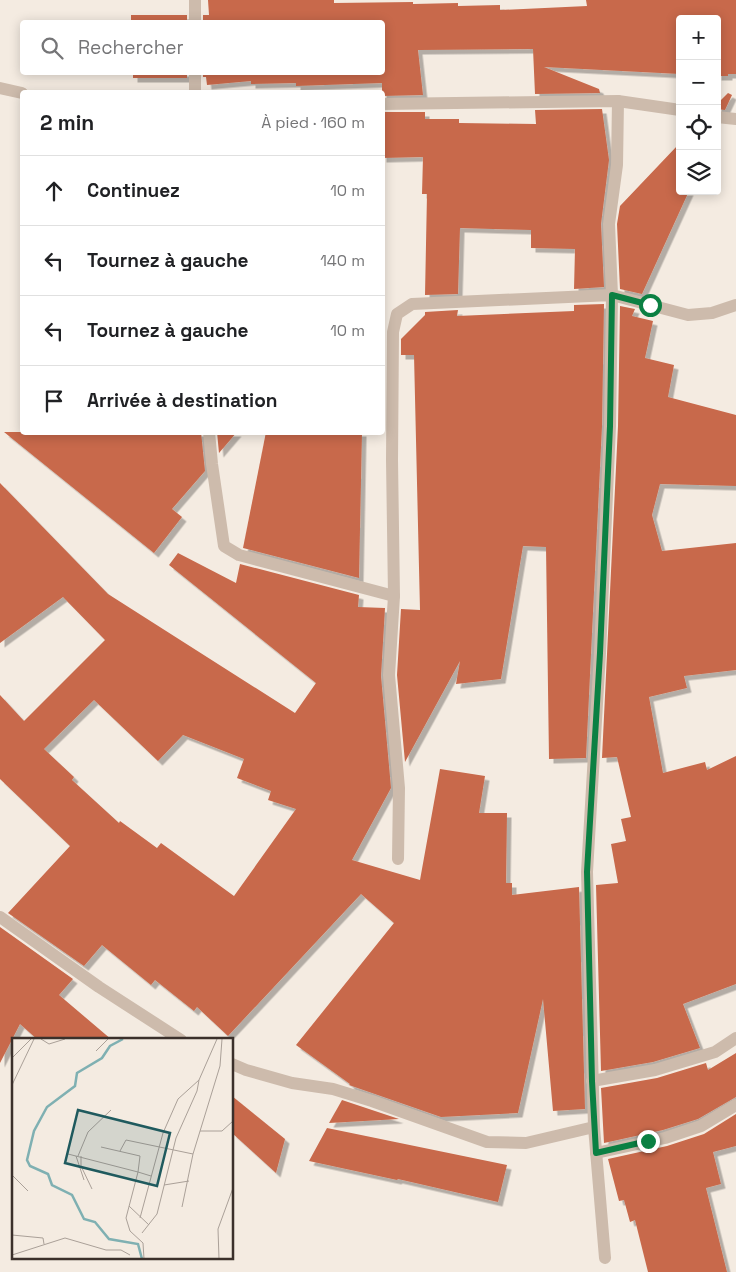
<!DOCTYPE html>
<html lang="fr">
<head>
<meta charset="utf-8">
<style>
  body { margin:0; font-family:"Space Grotesk",sans-serif; background:#f6f6f6; color:#202124 }
  .controls { position:absolute; right:15px; top:15px; display:grid; overflow:hidden; border-radius:5px; box-shadow:0 2px 12px #0003 }
  .controls button { width:45px; height:45px; display:grid; place-items:center; padding:0; border:0; border-bottom:1px solid #e0e0e0; background:#fff; color:#202124; font:25px sans-serif }
  .stop { position:absolute; width:15px; height:15px; margin:-11px; border:4px solid #0b8043; border-radius:50%; background:#fff }
  .stop.end { background:#0b8043; border-color:#fff; box-shadow:0 1px 5px #0008 }
  .list { margin:0; padding:0; list-style:none }
  h2 { display:flex; justify-content:space-between; align-items:center; height:65px; margin:0; padding:0 20px; font-size:21px }
  h2 small { font-size:16px; font-weight:400; color:#757577 }
  .list li { display:grid; grid-template-columns:32px 1fr auto; gap:15px; align-items:center; box-sizing:border-box; height:70px; padding:0 20px; border-top:1px solid #e0e0e0 }
  .list b { display:block; font-size:19px; white-space:nowrap }
  .list em { font-size:16px; font-style:normal; color:#757577 }
  .icon { flex:none; width:28px; height:28px; fill:none; stroke:currentColor; stroke-width:2; stroke-linecap:round; stroke-linejoin:round }
  .map { position:relative; flex:none; width:736px; height:1272px; overflow:hidden }
  .search { position:absolute; background:#fff; box-shadow:0 2px 12px #0003; left:20px; top:20px; width:365px; height:55px; display:flex; align-items:center; gap:12px; box-sizing:border-box; padding:0 18px; border-radius:5px; color:#757577; font-size:19px }
  .panel { position:absolute; background:#fff; box-shadow:0 2px 12px #0003; left:20px; top:90px; width:365px; height:345px; border-radius:5px }
  .map>svg:first-child { display:block }
  .building { fill:#c8694b; fill-rule:evenodd; filter:url(#shadow) }
  .lines { fill:none; stroke-linecap:round; stroke-linejoin:round }
  .minor { stroke:#cdbbac; stroke-width:12 }
  .route { stroke:#0b8043; stroke-width:6 }
  .inset-river { fill:none; stroke:#7fb0b2; stroke-width:2.5 }
  .inset-road { fill:none; stroke:#aaa098; stroke-width:1 }
  .view { fill:#1f5a5e; fill-opacity:0.15; stroke:#1f5a5e; stroke-width:2.5 }
  .inset-edge { fill:none; stroke:#3b302b; stroke-width:2.5 }
</style>
</head>
<body>
<div class="map">
<svg width="736" height="1272" viewBox="0 0 736 1272">
  <defs>
    <filter id="shadow"><feDropShadow dx="4.5" dy="4.5" stdDeviation="0" flood-color="#0004"/></filter>
  </defs>
  <rect width="100%" height="100%" fill="#f4ebe1"/>
  <g class="building">
    <path d="M208 0H334V3L413 2V4L458 3V6L500 5V10L587 6 586 0H736V74H728V76H717V19H680V74L544 67 599 89 600 93 535 94 533 49 418 50 423 95 382 96V83L296 86V83L251 84V81L207 85 206 77H203V72H382V22H203V15H209Z"/>
    <rect x="131" y="15" width="56" height="7"/>
    <rect x="133" y="72" width="54" height="6"/>
    <path d="M728 93 732 95 725 110 717 109V104Z"/>
    <path d="M602 109 609 160 601 224 604 287 574 289 575 249 531 248V230L460 228 458 294 425 295 427 194H422L423 157 382 158V112H425V119H459V123L536 124 535 110Z"/>
    <path d="M680 138V191H689L642 294 620 289 617 224 620 206 677 146Z"/>
    <path d="M604 304 602 426 586 758 549 759 546 547 523 546 501 679 456 684 460 661 405 762 397 675 401 609 420 610 414 355H401V339L425 315V312L458 310 457 316 574 311V305Z"/>
    <path d="M620 306 635 309 632 316 653 321 645 358 674 365 668 397 736 415V486L660 484 652 515 662 551 736 543V670L684 676 687 688 649 697 663 773 705 762 707 770 736 756V984L683 1004 700 1048 653 1062 601 1071 596 885 618 883 611 844 626 841 621 819 631 817 617 757 602 758 618 426Z"/>
    <path d="M4 432H201L205 471 172 509 182 517 154 553Z"/>
    <path d="M217 432H237L219 453Z"/>
    <path d="M266 432H362L359 578 243 548Z"/>
    <path d="M0 483 108 594 295 713 316 683 169 565 178 553 236 583 240 564 359 595 358 607 385 608 381 676 391 788 352 860 420 880 440 769 485 776 479 813H507L506 883H512V895L579 887 585 1109 553 1111 543 999 518 1113 441 1117 349 1085 350 1084 296 1045 394 923 361 894 228 1036 197 1007 194 1011 155 980 151 985 102 945 84 966 8 913 70 846 0 779V695L24 721 105 640 63 597 0 643ZM94 700 158 761 183 735 244 759 237 778 271 791 268 800 296 809 234 896 161 843 157 848 120 821 119 823 72 780 74 777 44 749Z"/>
    <path d="M0 927 73 979 59 995 112 1040H38L20 1024 0 1063Z"/>
    <path d="M736 1053V1097L698 1119 663 1130 604 1143 601 1088 657 1078 706 1063 708 1070Z"/>
    <path d="M232 1096 285 1139 276 1173 232 1133Z"/>
    <path d="M342 1100 399 1119 329 1123Z"/>
    <path d="M736 1114V1146L713 1152 721 1184 706 1188 727 1272H648L635 1220 630 1222 624 1200 619 1201 608 1159 667 1146 704 1134Z"/>
    <path d="M327 1128 507 1165 498 1202 398 1179 397 1180 309 1161Z"/>
  </g>
  <g class="lines">
    <g class="minor">
      <path d="M195 22V0"/>
      <path d="M0 88 22 93"/>
      <path d="M195 92V72"/>
      <path d="M618 101 617 165 609 224 612 295 688 315 712 313 736 305"/>
      <path d="M382 104 618 101 680 110"/>
      <path d="M717 117 736 119"/>
      <path d="M209 432 212 464 224 546 239 555 394 596"/>
      <path d="M398 859 399 788 389 675 394 596 392 460 393 332 397 314 412 304 612 295 610 426 600 653 587 872 594 1127 605 1258"/>
      <path d="M0 917 99 987 181 1040"/>
      <path d="M232 1064 246 1070 292 1083 333 1089 372 1101 487 1142 526 1143 594 1127"/>
      <path d="M592 1081 655 1070 715 1052 736 1038"/>
      <path d="M596 1153 665 1138 701 1126 736 1105"/>
    </g>
  </g>
  <g class="lines">
    <path class="route" d="M648 1141 596 1153 592 1081 587 872 600 653 610 426 612 295 650 305"/>
  </g>
  <g transform="translate(12 1038)">
    <rect width="221" height="221" fill="#f4ebe1"/>
    <path class="inset-river" d="M111 1 98 8 90 20 65 35 63 48 35 69 22 93 15 122 18 128 36 136 40 147 60 157 72 181 83 184 97 201 126 206 130 221"/>
    <path class="inset-road" d="M29 1 37 6 53 1M84 13 96 1M0 20 19 1M0 47 22 1M188 93H210L221 83M108 113 114 102 181 116M56 116 126 134 128 118 89 109M64 118 72 142M66 118 76 94 99 72M69 118V128L80 151M0 137 16 153M152 147 177 143M117 168 137 187M170 169 181 116 208 28 210 1M128 180 151 95 166 61 187 42 205 1M130 195 145 176 164 100 185 53 187 42M0 197 31 200 32 206M0 217 53 200 94 212H109L118 217M132 221 131 205 118 193 114 180 126 134 139 138M207 221 206 191 221 150"/>
    <path class="view" d="M66 72 158 95 145 148 53 125Z"/>
    <rect width="221" height="221" class="inset-edge"/>
  </g>
</svg>
<div class="controls">
<button>+</button>
<button>−</button>
<button><svg class="icon" aria-label="locate" viewBox="0 0 24 24"><circle cx="12" cy="12" r="6"/><path d="M12 2v4M12 18v4M2 12h4M18 12h4"/></svg></button>
<button><svg class="icon" aria-label="layers" viewBox="0 0 24 24"><path d="M12 4l9 5-9 5-9-5zM3 14l9 5 9-5"/></svg></button>
</div>
<div class="stop" style="left:650px;top:305px"></div>
<div class="stop end" style="left:648px;top:1141px"></div>
<div class="search"><svg class="icon" aria-label="search" viewBox="0 0 24 24"><circle cx="10" cy="10" r="6"/><path d="M15 15l6 6"/></svg>Rechercher</div>
<section class="panel">
<h2>2 min<small>À pied · 160 m</small></h2>
<ul class="list">
<li><svg class="icon" aria-label="ahead" viewBox="0 0 24 24"><path d="M12 20V5M6 11l6-6 6 6"/></svg><div><b>Continuez</b></div><em>10 m</em></li>
<li><svg class="icon" aria-label="left" viewBox="0 0 24 24"><path d="M17 20v-9H6M10 6l-5 5 5 5"/></svg><div><b>Tournez à gauche</b></div><em>140 m</em></li>
<li><svg class="icon" aria-label="left" viewBox="0 0 24 24"><path d="M17 20v-9H6M10 6l-5 5 5 5"/></svg><div><b>Tournez à gauche</b></div><em>10 m</em></li>
<li><svg class="icon" aria-label="arrive" viewBox="0 0 24 24"><path d="M6 21V4h12l-3 4 3 4H6"/></svg><div><b>Arrivée à destination</b></div></li>
</ul>
</section>
</div>
</body>
</html>
